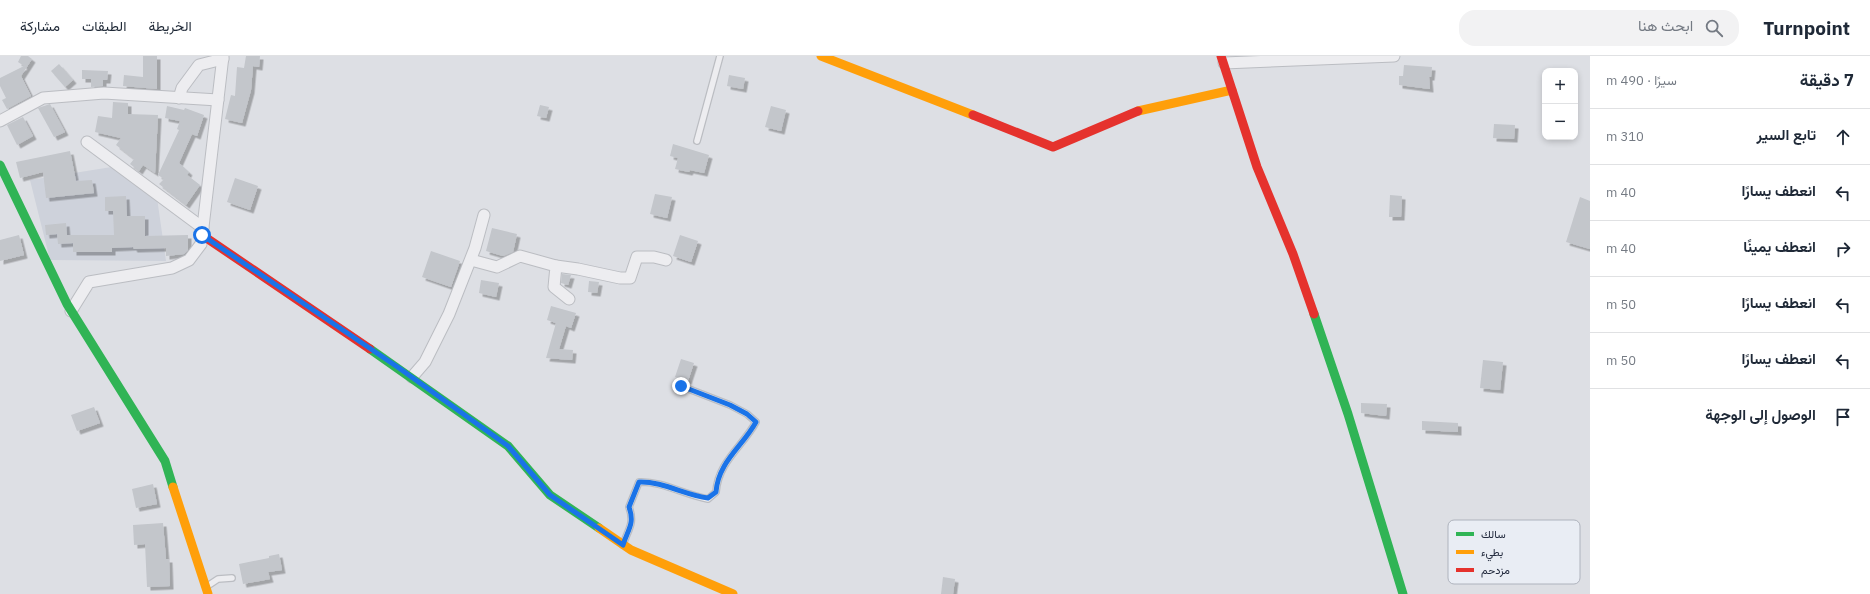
<!DOCTYPE html>
<html lang="ar">
<head>
<meta charset="utf-8">
<style>
  body { margin:0; font-family:"IBM Plex Sans",Vazirmatn,sans-serif; background:#f2f2f3; color:#1f2937; direction:rtl }
  .controls { position:absolute; right:12px; top:12px; display:grid; overflow:hidden; border-radius:8px; box-shadow:0 2px 6px #0003 }
  .controls button { width:36px; height:36px; display:grid; place-items:center; padding:0; border:0; border-bottom:1px solid #e0e1e3; background:#fff; color:#1f2937; font:20px sans-serif }
  .stop { position:absolute; width:12px; height:12px; margin:-9px; border:3px solid #1a73e8; border-radius:50%; background:#fff }
  .stop.end { background:#1a73e8; border-color:#fff; box-shadow:0 1px 4px #0008 }
  .list { margin:0; padding:0; list-style:none }
  h2 { display:flex; justify-content:space-between; align-items:center; height:52px; margin:0; padding:0 16px; font-size:17px }
  h2 small { font-size:13px; font-weight:400; color:#747a83 }
  .list li { display:grid; grid-template-columns:26px 1fr auto; gap:12px; align-items:center; box-sizing:border-box; height:56px; padding:0 16px; border-top:1px solid #e0e1e3 }
  .list b { display:block; font-size:15px; white-space:nowrap }
  .list em { font-size:13px; font-style:normal; color:#747a83 }
  .icon { flex:none; width:22px; height:22px; fill:none; stroke:currentColor; stroke-width:2; stroke-linecap:round; stroke-linejoin:round }
  .map { position:relative; flex:none; width:1590px; height:538px; overflow:hidden; direction:ltr }
  header { display:flex; align-items:center; gap:24px; box-sizing:border-box; height:56px; padding:0 20px; background:#fff; border-bottom:1px solid #e0e1e3 }
  header strong { font-size:19px }
  nav { display:flex; gap:22px; margin-inline-start:auto; font-size:14px }
  .search { width:280px; height:36px; background:#f2f2f3; display:flex; align-items:center; gap:10px; box-sizing:border-box; padding:0 14px; border-radius:16px; color:#747a83; font-size:15px }
  main { display:flex }
  aside { flex:1; background:#fff }
  .map>svg:first-child { display:block }
  .built { fill:#ced2db }
  .building { fill:#c3c6cb; filter:url(#shadow) }
  .lines { fill:none; stroke-linecap:round; stroke-linejoin:round }
  .lane-casing { stroke:#bbbdc2; stroke-width:8 }
  .street-casing { stroke:#bbbdc2; stroke-width:13 }
  .lane { stroke:#ededf0; stroke-width:5.5 }
  .street { stroke:#ededf0; stroke-width:11 }
  .fast { stroke:#30b455; stroke-width:9 }
  .slow { stroke:#ff9f0a; stroke-width:9 }
  .jam { stroke:#e5322d; stroke-width:9 }
  .route { stroke:#1a73e8; stroke-width:5 }
  .key { fill:#e9edf4; stroke:#aeb3bd; stroke-width:1 }
  .key-label { font-size:11px; fill:#232b3e }
</style>
</head>
<body>
<header>
<strong>Turnpoint</strong>
<div class="search"><svg class="icon" aria-label="search" viewBox="0 0 24 24"><circle cx="10" cy="10" r="6"/><path d="M15 15l6 6"/></svg>ابحث هنا</div>
<nav><a>الخريطة</a><a>الطبقات</a><a>مشاركة</a></nav>
</header>
<main>
<aside>
<h2>7 دقيقة<small>سيرًا · 490 m</small></h2>
<ul class="list">
<li><svg class="icon" aria-label="ahead" viewBox="0 0 24 24"><path d="M12 20V5M6 11l6-6 6 6"/></svg><div><b>تابع السير</b></div><em>310 m</em></li>
<li><svg class="icon" aria-label="left" viewBox="0 0 24 24"><path d="M17 20v-9H6M10 6l-5 5 5 5"/></svg><div><b>انعطف يسارًا</b></div><em>40 m</em></li>
<li><svg class="icon" aria-label="right" viewBox="0 0 24 24"><path d="M7 20v-9h11M14 6l5 5-5 5"/></svg><div><b>انعطف يمينًا</b></div><em>40 m</em></li>
<li><svg class="icon" aria-label="left" viewBox="0 0 24 24"><path d="M17 20v-9H6M10 6l-5 5 5 5"/></svg><div><b>انعطف يسارًا</b></div><em>50 m</em></li>
<li><svg class="icon" aria-label="left" viewBox="0 0 24 24"><path d="M17 20v-9H6M10 6l-5 5 5 5"/></svg><div><b>انعطف يسارًا</b></div><em>50 m</em></li>
<li><svg class="icon" aria-label="arrive" viewBox="0 0 24 24"><path d="M6 21V4h12l-3 4 3 4H6"/></svg><div><b>الوصول إلى الوجهة</b></div></li>
</ul>
</aside>
<div class="map">
<svg width="1590" height="538" viewBox="0 0 1590 538">
  <defs>
    <filter id="shadow"><feDropShadow dx="3.5" dy="3.5" stdDeviation="0" flood-color="#0004"/></filter>
  </defs>
  <rect width="100%" height="100%" fill="#dddfe4"/>
  <path class="built" d="M118 110 157 142 166 205 50 204 30 124Z"/>
  <g class="building">
    <path d="M21 0H28L32 3 21 20 31 40 7 53 2 44 6 42 0 30V22L24 10 18 6Z"/>
    <path d="M143 0H157V33L123 30 124 19 143 21Z"/>
    <path d="M246 0H260L259 11 253 10 251 34 242 67 225 63 231 39 235 40 237 11 244 12Z"/>
    <path d="M59 8 73 24 65 31 51 15Z"/>
    <path d="M1404 9 1432 11 1431 21H1429L1430 33 1399 29V20H1403Z"/>
    <path d="M82 14 108 15 107 24H103V30L91 31V23H82Z"/>
    <path d="M729 19 745 22 743 33 727 30Z"/>
    <path d="M113 46 128 47V58L158 59 155 117 143 109 139 115 130 108 134 103 116 89 121 82 95 76 98 60 112 62Z"/>
    <path d="M50 48 65 76 54 81 38 52Z"/>
    <path d="M540 49 549 51 546 62 537 60Z"/>
    <path d="M167 50 184 54 185 52 204 59 197 80 192 78 179 107 189 116 187 119 200 129 186 149 159 128 164 123 158 119 179 74 177 73 180 65 165 62Z"/>
    <path d="M771 50 786 54 781 75 765 71Z"/>
    <path d="M23 61 33 80 17 89 7 69Z"/>
    <path d="M1494 68 1515 69 1514 83 1493 82Z"/>
    <path d="M673 88 709 99 704 117 690 114 689 116 675 113 678 102 670 100Z"/>
    <path d="M70 95 76 125 92 124 94 137 46 142 43 116 20 122 16 106Z"/>
    <path d="M235 122 258 130 250 154 227 146Z"/>
    <path d="M655 138 672 141 667 162 650 158Z"/>
    <path d="M1390 139 1402 140 1401 161H1389Z"/>
    <path d="M126 140 127 160H145V180L188 179V194L184 198 166 200V192L134 193 133 191 112 192V196H73V187L58 188 57 178 46 179 45 169 66 167 67 179H114L113 155H105V141Z"/>
    <path d="M1580 141 1590 145V193L1566 186Z"/>
    <path d="M492 172 517 178 513 196 503 200 486 195Z"/>
    <path d="M19 179 24 199 0 205V184Z"/>
    <path d="M680 179 698 185 691 206 673 200Z"/>
    <path d="M431 195 460 205 451 231 422 221Z"/>
    <path d="M562 218 571 219 568 229 561 227Z"/>
    <path d="M481 224 499 227 496 241 479 237Z"/>
    <path d="M589 225 599 226 597 237 588 236Z"/>
    <path d="M551 250 576 257 571 272 566 270 559 293 573 294 572 304 546 302 556 267 547 264Z"/>
    <path d="M681 303 694 307 688 325 675 321Z"/>
    <path d="M1483 304 1503 306 1500 334 1480 332Z"/>
    <path d="M1361 347 1387 348 1386 360 1361 357Z"/>
    <path d="M94 351 100 367 77 375 71 359Z"/>
    <path d="M1422 365 1458 367V376L1422 374Z"/>
    <path d="M153 428 157 448 136 452 132 433Z"/>
    <path d="M163 467 166 503H169L170 530 147 531 145 488 134 489 133 469Z"/>
    <path d="M279 498 282 514 268 516 270 523 243 528 239 508 269 502V500Z"/>
    <path d="M943 521 955 523 953 538H941Z"/>
  </g>
  <g class="lines">
    <defs>
      <g id="lane">
        <path d="M697 85 720 0"/>
        <path d="M623 489C628 473 635 468 629 451L639 426C662 425 685 439 708 443L716 436C718 406 743 390 756 366L747 358 730 349 681 330"/>
        <path d="M206 531 218 523 232 522"/>
      </g>
      <g id="street">
        <path d="M1224 7 1394 0"/>
        <path d="M179 42 182 32 199 9 223 3"/>
        <path d="M0 65 43 42 104 37 218 44"/>
        <path d="M87 86 203 172"/>
        <path d="M471 204 497 211 520 200 556 210 554 231 569 243"/>
        <path d="M556 210 578 213 620 222H630L637 201H654L666 204"/>
        <path d="M71 255 89 226 172 212 189 204 201 188 223 0"/>
        <path d="M412 321 425 306 449 258 475 192 484 159"/>
      </g>
    </defs>
    <use href="#lane" class="lane-casing"/>
    <use href="#street" class="street-casing"/>
    <use href="#lane" class="lane"/>
    <use href="#street" class="street"/>
    <g class="fast">
      <path d="M0 109 67 248 165 405 173 431"/>
      <path d="M1314 258 1348 358 1403 538"/>
      <path d="M370 293 508 390 550 439 599 472"/>
    </g>
    <g class="slow">
      <path d="M821 0 973 59"/>
      <path d="M1138 55 1232 34"/>
      <path d="M173 431 208 538"/>
      <path d="M599 472 631 494 733 538"/>
    </g>
    <g class="jam">
      <path d="M1221 0 1257 111 1293 198 1314 258"/>
      <path d="M973 59 1053 91 1138 55"/>
      <path d="M202 179 370 293"/>
    </g>
  </g>
  <g class="lines">
    <path class="route" d="M202 179 399 312 508 390 550 439 623 489C628 473 635 468 629 451L639 426C662 425 685 439 708 442L716 436C718 406 743 390 756 366L747 358 730 349 681 330"/>
  </g>
  <rect x="1448" y="464" width="132" height="64" rx="6" class="key"/>
  <rect x="1456" y="476" width="18" height="4" fill="#30b455"/>
  <rect x="1456" y="494" width="18" height="4" fill="#ff9f0a"/>
  <rect x="1456" y="512" width="18" height="4" fill="#e5322d"/>
  <g class="key-label">
    <text x="1481" y="482">سالك</text>
    <text x="1481" y="500">بطيء</text>
    <text x="1481" y="518">مزدحم</text>
  </g>
</svg>
<div class="controls">
<button>+</button>
<button>−</button>
</div>
<div class="stop" style="left:202px;top:179px"></div>
<div class="stop end" style="left:681px;top:330px"></div>
</div>
</main>
</body>
</html>
